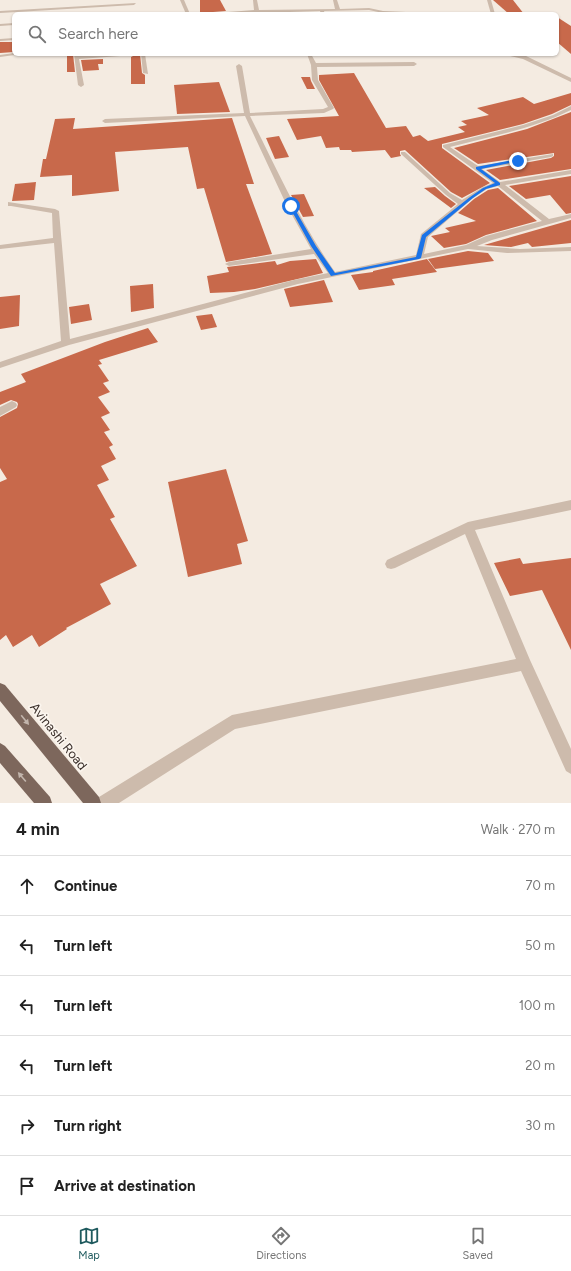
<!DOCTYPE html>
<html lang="en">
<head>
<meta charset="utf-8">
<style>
  body { margin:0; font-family:Figtree,sans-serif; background:#f2f2f2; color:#222 }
  .stop { position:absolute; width:12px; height:12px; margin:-9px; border:3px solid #1a73e8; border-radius:50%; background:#fff }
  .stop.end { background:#1a73e8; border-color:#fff; box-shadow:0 1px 4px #0008 }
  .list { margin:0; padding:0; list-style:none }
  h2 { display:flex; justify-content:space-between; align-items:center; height:52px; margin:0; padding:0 16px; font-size:17px }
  h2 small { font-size:13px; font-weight:400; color:#767676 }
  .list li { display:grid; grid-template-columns:26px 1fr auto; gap:12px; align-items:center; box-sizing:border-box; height:60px; padding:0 16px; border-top:1px solid #e0e0e0 }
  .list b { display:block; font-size:15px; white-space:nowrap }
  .list em { font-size:13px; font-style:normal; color:#767676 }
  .icon { flex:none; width:22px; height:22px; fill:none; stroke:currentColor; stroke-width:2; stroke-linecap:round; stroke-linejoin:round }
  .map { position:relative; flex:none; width:571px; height:803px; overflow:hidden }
  .search { position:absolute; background:#fff; box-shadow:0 1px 3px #0004; left:12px; right:12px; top:12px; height:44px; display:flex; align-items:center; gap:10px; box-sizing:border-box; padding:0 14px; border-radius:6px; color:#767676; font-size:15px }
  .sheet { height:412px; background:#fff }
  nav { display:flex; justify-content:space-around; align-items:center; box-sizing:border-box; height:56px; border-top:1px solid #e0e0e0; background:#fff; font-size:11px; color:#767676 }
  nav a { display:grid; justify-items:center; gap:2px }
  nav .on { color:#1f5a5e }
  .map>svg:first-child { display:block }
  .building { fill:#c8694b }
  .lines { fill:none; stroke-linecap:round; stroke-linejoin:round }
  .minor { fill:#cdbbac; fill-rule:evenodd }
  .primary { fill:#7d675c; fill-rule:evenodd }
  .oneway { fill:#c2b5ac }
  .route { fill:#1a73e8 }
  .labels { text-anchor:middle; stroke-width:3.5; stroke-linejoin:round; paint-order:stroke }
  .near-street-label { font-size:13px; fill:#3b302b; stroke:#fbf5ee }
</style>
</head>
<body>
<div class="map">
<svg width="571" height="803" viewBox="0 0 571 803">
  <rect width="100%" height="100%" fill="#f4ebe1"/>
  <g class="building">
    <path d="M200 0H220L226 11 200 13Z"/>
    <path d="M493 0H513L524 14H509Z"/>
    <path d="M557 17 571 26V54L557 42Z"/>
    <path d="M0 42H14V52L0 53Z"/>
    <path d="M67 54H73L75 72H67Z"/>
    <path d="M137 54H140L142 73 145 75V84H131V57Z"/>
    <path d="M103 59V64H98L99 70 83 71 81 60Z"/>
    <path d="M354 73 386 128 406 126 413 137 420 135 428 141 465 132 458 127 467 125 461 121 489 115 477 108 523 97 534 104 571 93V105L552 114 523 124 442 144V148L490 183 462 198 451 192 405 150 400 151V154L401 156 391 158 385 150 352 152 351 150H340L339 147 326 148 321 136 297 140 287 119 339 116 319 80V75Z"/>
    <path d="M301 77H310L311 81 315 89H307Z"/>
    <path d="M219 82 230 112 177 114 174 85Z"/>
    <path d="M571 112V169L500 180 486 170 551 158 554 156V153L478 164 454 148 527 129Z"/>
    <path d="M75 118 73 129 232 118 254 184H246L272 254 226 262 204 188 197 189 188 147 115 152 119 191 72 196V175L40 177 43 159H46L55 119Z"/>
    <path d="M279 136 289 157 275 159 266 138Z"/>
    <path d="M571 176V213L566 214 550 195 526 199 509 186Z"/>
    <path d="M36 182 34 200 12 201 15 184Z"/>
    <path d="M435 187 445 196 456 204 451 208 424 188Z"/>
    <path d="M498 188 537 221 486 235 466 244 444 248 431 236 450 232 445 228 476 221 458 213 474 199 488 190Z"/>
    <path d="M304 194 314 216 303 217 291 195Z"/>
    <path d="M571 220V243L532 247 528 243 511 247 484 245Z"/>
    <path d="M468 251 488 253 494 261 435 269 428 259Z"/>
    <path d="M316 259 323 273 255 289 234 292 210 293 207 276 229 272 227 267 275 261 277 265 290 261Z"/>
    <path d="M427 259 437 272 392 279 395 285 359 290 351 275 373 272V271Z"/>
    <path d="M324 280 333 302 290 307 284 289Z"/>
    <path d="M153 284 154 308 131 312 130 286Z"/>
    <path d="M20 295 19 326 0 329V297Z"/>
    <path d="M89 304 92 320 71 324 69 307Z"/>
    <path d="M212 314 217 327 201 330 196 316Z"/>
    <path d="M148 328 158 342 99 360 102 364 98 365 109 381 103 383 110 392 98 397 110 413 101 417 110 430 104 432 113 445 109 447 116 459 101 466 109 480 97 485 115 517 110 519 137 566 100 584 111 604 66 628 67 629 39 647 32 635 13 647 6 635 0 640V482L7 479 0 468V417L17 408 18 404 17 402 11 400 0 405V392L26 382 21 374 105 342Z"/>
    <path d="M226 469 248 541 237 544 242 564 188 577 168 482Z"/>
    <path d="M520 558 523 564 571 558V650L542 590 510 596 494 563Z"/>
  </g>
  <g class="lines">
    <g class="minor">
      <path d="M180 0H184L190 14H186Z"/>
      <path d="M253 0H257L259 10 335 9 333 0H337L340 9 369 8 383 11 406 12 383 13 369 10 324 11 325 14H321L320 11 259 13V14H203L254 10Z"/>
      <path d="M487 0H491L495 14H491Z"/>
      <path d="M136 3 134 5 0 13V11Z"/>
      <path d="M14 23V25L0 26V24Z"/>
      <path d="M14 38V40L0 41V39Z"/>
      <path d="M14 53 22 54 0 57V55Z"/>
      <path d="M74 54H78L79 56 136 54 134 55 79 59 84 85 81 87 78 85Z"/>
      <path d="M141 54H145L148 74 143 73Z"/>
      <path d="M307 54H311L316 63 414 62 417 64 414 66 317 67 318 80 334 108 333 109 324 113 250 116C277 169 301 224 335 272L416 255 421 234 458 204 446 195 401 154V152H405L450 193 462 200 483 187 493 183 443 147V145L523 125 553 115 571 106V110C533 129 491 136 450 147L478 166 553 154V156L551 157 482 169 500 182 571 170V174L505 185 549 219 571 214V218L492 240 477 246 520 249 571 247V251L507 253 468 249 298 284 69 345 0 368V362L61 341 54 243 0 249V245L53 238 52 213 11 206H8V202L55 209 59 211 70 339 294 280 328 273 314 254 229 266 225 264 229 262 311 249 287 206 245 116 105 123 102 121 105 119 244 113 236 66 239 64 242 66 250 113 323 109 328 107 312 80 311 65ZM498 186 542 221 486 236 466 245 424 254 428 237 473 198 487 189Z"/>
      <path d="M502 54H522L571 78V82L523 59Z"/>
      <path d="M12 401 16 403 17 405 16 407 0 416V407Z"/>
      <path d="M571 500V510L475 530 530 660 571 749V774L566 771 521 671 235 729 119 803H97L99 797 232 715 516 659 465 534 395 568 391 569 387 568 385 564 387 560 468 522Z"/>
    </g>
    <g class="primary">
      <path d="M0 683 5 685 99 797 101 803H83L0 701Z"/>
      <path d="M0 743 5 746 50 797 52 803H34L0 763Z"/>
    </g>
  </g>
  <defs><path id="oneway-solid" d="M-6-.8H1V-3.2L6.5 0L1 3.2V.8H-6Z"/></defs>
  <g class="oneway">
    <use href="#oneway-solid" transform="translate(25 720) rotate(51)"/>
    <use href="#oneway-solid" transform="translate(22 777) rotate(-130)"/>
  </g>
  <path class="route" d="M518 159 520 161 481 169 500 183V185L486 189 473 198 426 237 421 258 419 259 331 276 311 246 289 206 291 204 293 206 316 246 335 273 416 257 422 235 470 197 483 188 495 183 476 169V167Z"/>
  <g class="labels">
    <g class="near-street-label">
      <text transform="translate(59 736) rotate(51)" y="5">Avinashi Road</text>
    </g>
  </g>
</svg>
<div class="stop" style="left:291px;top:206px"></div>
<div class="stop end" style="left:518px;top:161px"></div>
<div class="search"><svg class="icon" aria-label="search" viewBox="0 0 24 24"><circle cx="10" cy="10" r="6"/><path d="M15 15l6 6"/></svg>Search here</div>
</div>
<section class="sheet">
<h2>4 min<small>Walk · 270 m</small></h2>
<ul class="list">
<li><svg class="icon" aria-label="ahead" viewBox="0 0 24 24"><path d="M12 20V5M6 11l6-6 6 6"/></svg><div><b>Continue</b></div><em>70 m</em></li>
<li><svg class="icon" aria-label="left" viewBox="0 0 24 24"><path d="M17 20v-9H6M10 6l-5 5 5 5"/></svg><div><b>Turn left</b></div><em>50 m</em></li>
<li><svg class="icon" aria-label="left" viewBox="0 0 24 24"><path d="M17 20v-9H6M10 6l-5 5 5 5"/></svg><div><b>Turn left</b></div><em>100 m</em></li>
<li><svg class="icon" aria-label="left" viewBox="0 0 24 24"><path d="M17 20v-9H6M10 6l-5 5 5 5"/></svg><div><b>Turn left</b></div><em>20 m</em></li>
<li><svg class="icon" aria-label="right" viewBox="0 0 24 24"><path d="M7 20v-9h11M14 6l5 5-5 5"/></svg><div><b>Turn right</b></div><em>30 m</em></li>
<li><svg class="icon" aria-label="arrive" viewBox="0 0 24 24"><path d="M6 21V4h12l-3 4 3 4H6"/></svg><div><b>Arrive at destination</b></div></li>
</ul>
</section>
<nav>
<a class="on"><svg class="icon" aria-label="map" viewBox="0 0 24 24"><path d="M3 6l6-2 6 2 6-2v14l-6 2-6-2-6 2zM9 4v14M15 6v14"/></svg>Map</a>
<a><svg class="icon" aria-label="directions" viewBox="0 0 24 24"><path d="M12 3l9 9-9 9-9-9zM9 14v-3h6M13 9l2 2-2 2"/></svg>Directions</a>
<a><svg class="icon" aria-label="saved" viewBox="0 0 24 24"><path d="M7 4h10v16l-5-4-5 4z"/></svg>Saved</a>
</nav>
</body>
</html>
